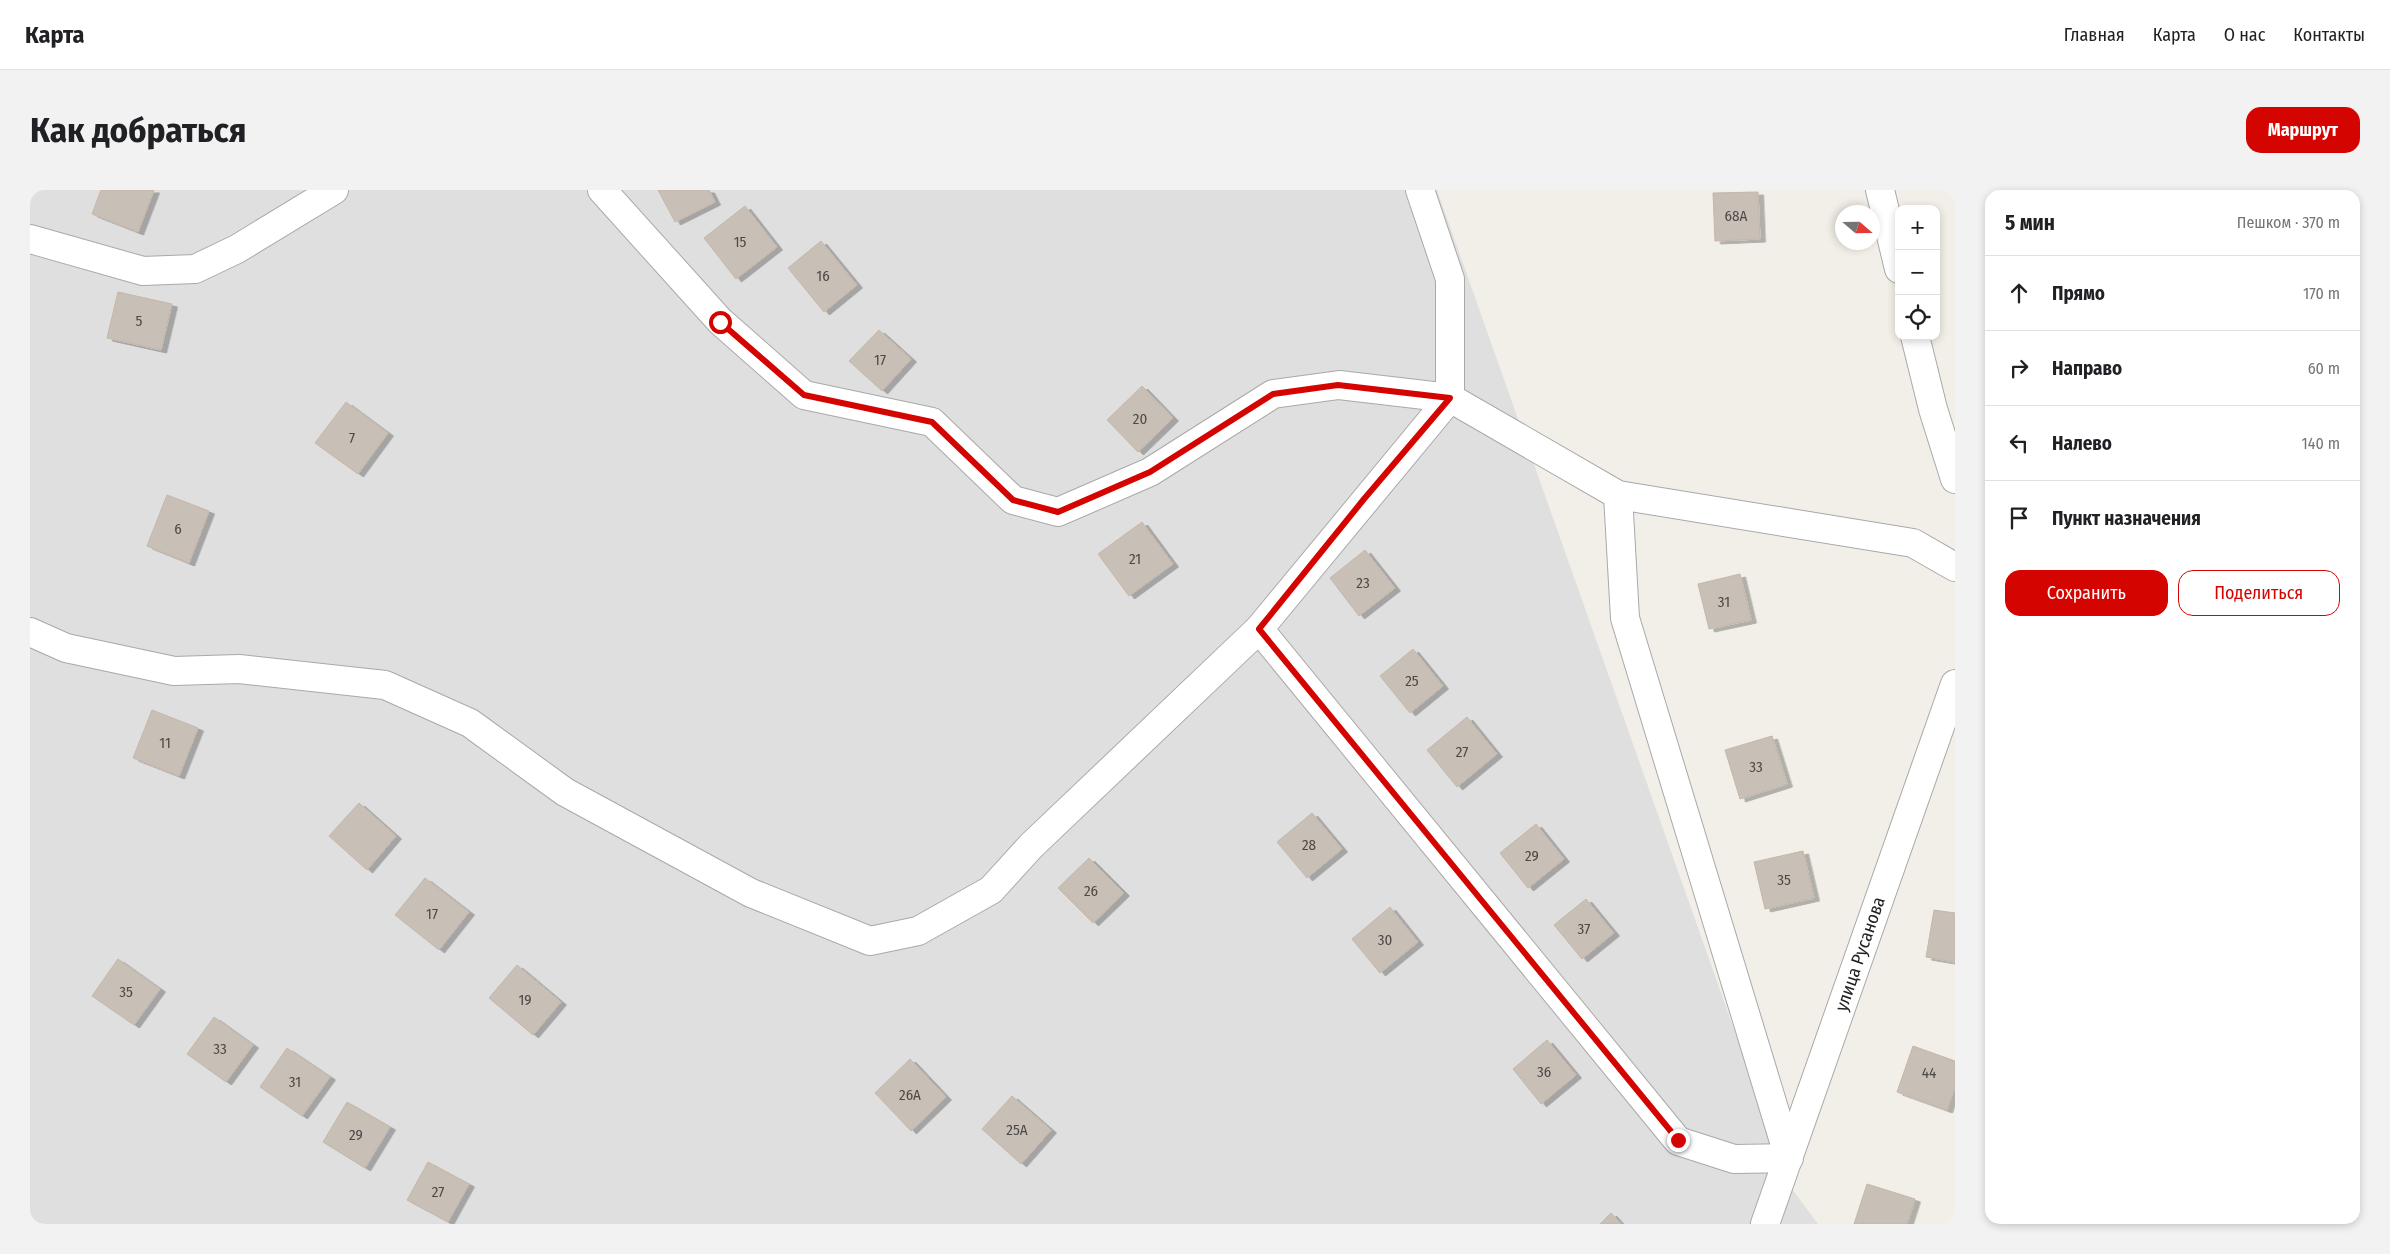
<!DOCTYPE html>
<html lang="ru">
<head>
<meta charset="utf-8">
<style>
  body { margin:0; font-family:"Fira Sans Condensed",sans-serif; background:#f2f2f2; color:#202124 }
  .controls { position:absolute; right:15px; top:15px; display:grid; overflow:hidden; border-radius:10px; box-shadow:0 2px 8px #0003 }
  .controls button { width:45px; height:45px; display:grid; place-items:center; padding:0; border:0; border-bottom:1px solid #e0e0e0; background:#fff; color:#202124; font:25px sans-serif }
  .compass { position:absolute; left:1805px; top:15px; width:45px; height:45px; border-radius:50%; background:#fff; box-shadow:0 2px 8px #0003; rotate:110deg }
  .stop { position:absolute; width:15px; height:15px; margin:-11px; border:4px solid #d40400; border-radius:50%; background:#fff }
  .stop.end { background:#d40400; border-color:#fff; box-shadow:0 1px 5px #0008 }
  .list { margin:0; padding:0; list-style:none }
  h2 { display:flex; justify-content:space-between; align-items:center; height:65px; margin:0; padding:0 20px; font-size:21px }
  h2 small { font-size:16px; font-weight:400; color:#757577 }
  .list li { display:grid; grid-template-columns:32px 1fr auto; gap:15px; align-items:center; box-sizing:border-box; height:75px; padding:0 20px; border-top:1px solid #e0e0e0 }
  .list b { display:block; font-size:19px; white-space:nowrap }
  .list em { font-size:16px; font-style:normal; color:#757577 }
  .actions { display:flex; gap:10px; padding:15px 20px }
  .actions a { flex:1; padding:11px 0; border:1px solid #d40400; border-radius:15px; text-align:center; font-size:18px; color:#d40400 }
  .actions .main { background:#d40400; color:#fff }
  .icon { flex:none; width:28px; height:28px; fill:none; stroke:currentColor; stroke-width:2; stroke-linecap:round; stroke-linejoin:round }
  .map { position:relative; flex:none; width:1925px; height:1034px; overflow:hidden; border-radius:15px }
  header { display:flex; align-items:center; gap:30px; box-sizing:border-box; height:70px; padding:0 25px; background:#fff; border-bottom:1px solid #e0e0e0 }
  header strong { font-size:24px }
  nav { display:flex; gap:28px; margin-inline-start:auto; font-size:18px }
  .intro { display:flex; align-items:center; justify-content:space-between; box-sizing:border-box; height:120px; padding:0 30px }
  h1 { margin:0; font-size:35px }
  .button { padding:12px 22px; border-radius:15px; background:#d40400; color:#fff; font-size:18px; font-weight:700 }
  main { display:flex; gap:30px; padding:0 30px }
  aside { flex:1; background:#fff; border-radius:15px; box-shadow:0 2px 8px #0003 }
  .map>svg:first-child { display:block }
  .residential { fill:#e0dfdf }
  .building { fill:#c8bfb7; stroke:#c5b6a9; filter:url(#shadow) }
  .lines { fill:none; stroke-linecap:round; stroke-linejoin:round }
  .minor-casing { stroke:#a9a9a9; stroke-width:30 }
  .minor { stroke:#fff; stroke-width:28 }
  .route { stroke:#d40400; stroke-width:6 }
  .labels { text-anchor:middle; stroke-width:4.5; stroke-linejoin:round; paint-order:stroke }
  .number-label { font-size:15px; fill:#4c4947 }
  .street-label { font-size:18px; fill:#222; stroke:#fff }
</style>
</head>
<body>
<header>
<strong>Карта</strong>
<nav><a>Главная</a><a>Карта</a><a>О нас</a><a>Контакты</a></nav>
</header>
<div class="intro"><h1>Как добраться</h1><a class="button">Маршрут</a></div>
<main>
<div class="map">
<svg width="1925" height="1034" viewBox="0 0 1925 1034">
  <defs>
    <filter id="shadow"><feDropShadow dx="5.5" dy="3" stdDeviation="0" flood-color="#0004"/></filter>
  </defs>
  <rect width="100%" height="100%" fill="#f2efe8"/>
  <path class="residential" d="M0 0H1407L1759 995 1788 1034H0Z"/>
  <g class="building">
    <path d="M71 0H124L108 42 62 24Z"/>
    <path d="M628 0H679L685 12 645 32Z"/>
    <path d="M1728 2 1730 49 1685 51 1683 3Z"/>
    <path d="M715 16 747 57 706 89 674 48Z"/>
    <path d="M791 51 827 95 794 122 758 78Z"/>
    <path d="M88 102 142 114 131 160 77 148Z"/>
    <path d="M849 140 881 169 852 201 819 171Z"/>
    <path d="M1112 196 1143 228 1108 262 1077 230Z"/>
    <path d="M316 212 358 243 328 284 285 253Z"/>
    <path d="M137 305 179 321 159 373 117 356Z"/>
    <path d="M1112 332 1143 374 1099 406 1068 364Z"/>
    <path d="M1335 360 1365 398 1329 426 1300 388Z"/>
    <path d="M1710 384 1721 430 1679 439 1668 394Z"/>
    <path d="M1383 459 1413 496 1380 523 1350 486Z"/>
    <path d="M122 520 168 538 149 586 103 568Z"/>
    <path d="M1437 527 1467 564 1427 597 1397 560Z"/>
    <path d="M1742 546 1757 594 1710 609 1695 560Z"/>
    <path d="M329 613 366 646 337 680 299 646Z"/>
    <path d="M1282 623 1312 659 1277 688 1247 652Z"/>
    <path d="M1506 634 1534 669 1498 698 1470 663Z"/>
    <path d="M1773 661 1784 708 1735 719 1724 672Z"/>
    <path d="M1059 668 1094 703 1063 733 1028 698Z"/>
    <path d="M395 688 439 722 409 760 365 725Z"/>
    <path d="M1556 709 1584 743 1552 769 1524 735Z"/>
    <path d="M1360 717 1388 752 1350 783 1322 749Z"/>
    <path d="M1904 720 1925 723V772L1896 767Z"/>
    <path d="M88 769 130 799 104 835 62 806Z"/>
    <path d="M487 775 531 812 503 845 459 808Z"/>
    <path d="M184 827 223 855 196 892 157 864Z"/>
    <path d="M1517 850 1546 885 1511 914 1483 879Z"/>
    <path d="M1883 856 1925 871V896L1917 920 1867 902Z"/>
    <path d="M257 858 300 887 272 926 230 897Z"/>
    <path d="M880 869 916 907 881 941 845 903Z"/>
    <path d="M982 906 1021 940 991 974 952 939Z"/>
    <path d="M317 912 360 937 335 978 293 952Z"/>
    <path d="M398 972 439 994 418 1032 377 1010Z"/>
    <path d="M1837 994 1885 1009 1877 1034H1824Z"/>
    <path d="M1581 1023 1591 1034H1570Z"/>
  </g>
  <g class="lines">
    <defs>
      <g id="minor">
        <path d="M572 0 690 131 774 205 902 232 983 310 1028 322 1120 282 1243 204 1309 195 1420 208 1588 305 1883 353 1925 377"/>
        <path d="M1850 0 1869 79"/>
        <path d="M0 49 113 81 165 79 207 59 304 0"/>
        <path d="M1885 146 1903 219 1925 289"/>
        <path d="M1229 439 1648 951 1704 969 1759 968 1595 428 1588 305"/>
        <path d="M0 442 36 458 144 481 209 479 355 495 440 533 535 602 721 703 840 751 888 741 961 700 1001 656 1229 439 1420 208V89L1390 0"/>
        <path d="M1735 1034 1925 494"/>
      </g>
    </defs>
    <use href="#minor" class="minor-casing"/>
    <use href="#minor" class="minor"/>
  </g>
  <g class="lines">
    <path class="route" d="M690 132 774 205 902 232 983 310 1028 322 1120 282 1243 204 1308 195 1420 208 1334 309 1229 439 1648 950"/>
  </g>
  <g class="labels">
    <g class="number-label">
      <text x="1706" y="31">68А</text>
      <text x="710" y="57">15</text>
      <text x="793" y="91">16</text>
      <text x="109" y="136">5</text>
      <text x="850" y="175">17</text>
      <text x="1110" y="234">20</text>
      <text x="322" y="253">7</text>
      <text x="148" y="344">6</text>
      <text x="1105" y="374">21</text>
      <text x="1333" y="398">23</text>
      <text x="1694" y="417">31</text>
      <text x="1382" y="496">25</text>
      <text x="135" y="558">11</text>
      <text x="1432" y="567">27</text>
      <text x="1726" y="582">33</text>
      <text x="1279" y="660">28</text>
      <text x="1502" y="671">29</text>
      <text x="1754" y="695">35</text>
      <text x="1061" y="706">26</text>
      <text x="402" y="729">17</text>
      <text x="1554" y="744">37</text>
      <text x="1355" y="755">30</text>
      <text x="96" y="807">35</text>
      <text x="495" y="815">19</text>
      <text x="190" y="864">33</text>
      <text x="1514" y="887">36</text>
      <text x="1899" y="888">44</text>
      <text x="265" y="897">31</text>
      <text x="880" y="910">26А</text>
      <text x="987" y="945">25А</text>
      <text x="326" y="950">29</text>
      <text x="408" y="1007">27</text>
    </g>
    <g class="street-label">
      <text transform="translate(1830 764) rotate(-71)" y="6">улица Русанова</text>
    </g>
  </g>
</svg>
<div class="controls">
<button>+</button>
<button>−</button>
<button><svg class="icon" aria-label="locate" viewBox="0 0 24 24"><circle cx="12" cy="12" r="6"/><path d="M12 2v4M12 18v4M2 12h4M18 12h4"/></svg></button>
</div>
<svg class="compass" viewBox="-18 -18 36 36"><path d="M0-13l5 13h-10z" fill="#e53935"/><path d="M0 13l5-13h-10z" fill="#757577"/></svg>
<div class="stop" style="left:690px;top:132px"></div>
<div class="stop end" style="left:1648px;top:950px"></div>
</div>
<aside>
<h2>5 мин<small>Пешком · 370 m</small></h2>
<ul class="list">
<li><svg class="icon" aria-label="ahead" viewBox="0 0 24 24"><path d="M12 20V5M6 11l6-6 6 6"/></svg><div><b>Прямо</b></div><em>170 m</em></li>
<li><svg class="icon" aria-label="right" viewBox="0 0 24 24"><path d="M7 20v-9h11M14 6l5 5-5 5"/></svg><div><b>Направо</b></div><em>60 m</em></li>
<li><svg class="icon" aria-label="left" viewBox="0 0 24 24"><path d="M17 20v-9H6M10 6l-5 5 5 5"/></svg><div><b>Налево</b></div><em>140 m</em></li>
<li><svg class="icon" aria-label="arrive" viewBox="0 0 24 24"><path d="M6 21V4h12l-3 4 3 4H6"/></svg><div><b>Пункт назначения</b></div></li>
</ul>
<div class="actions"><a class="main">Сохранить</a><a>Поделиться</a></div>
</aside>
</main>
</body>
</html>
